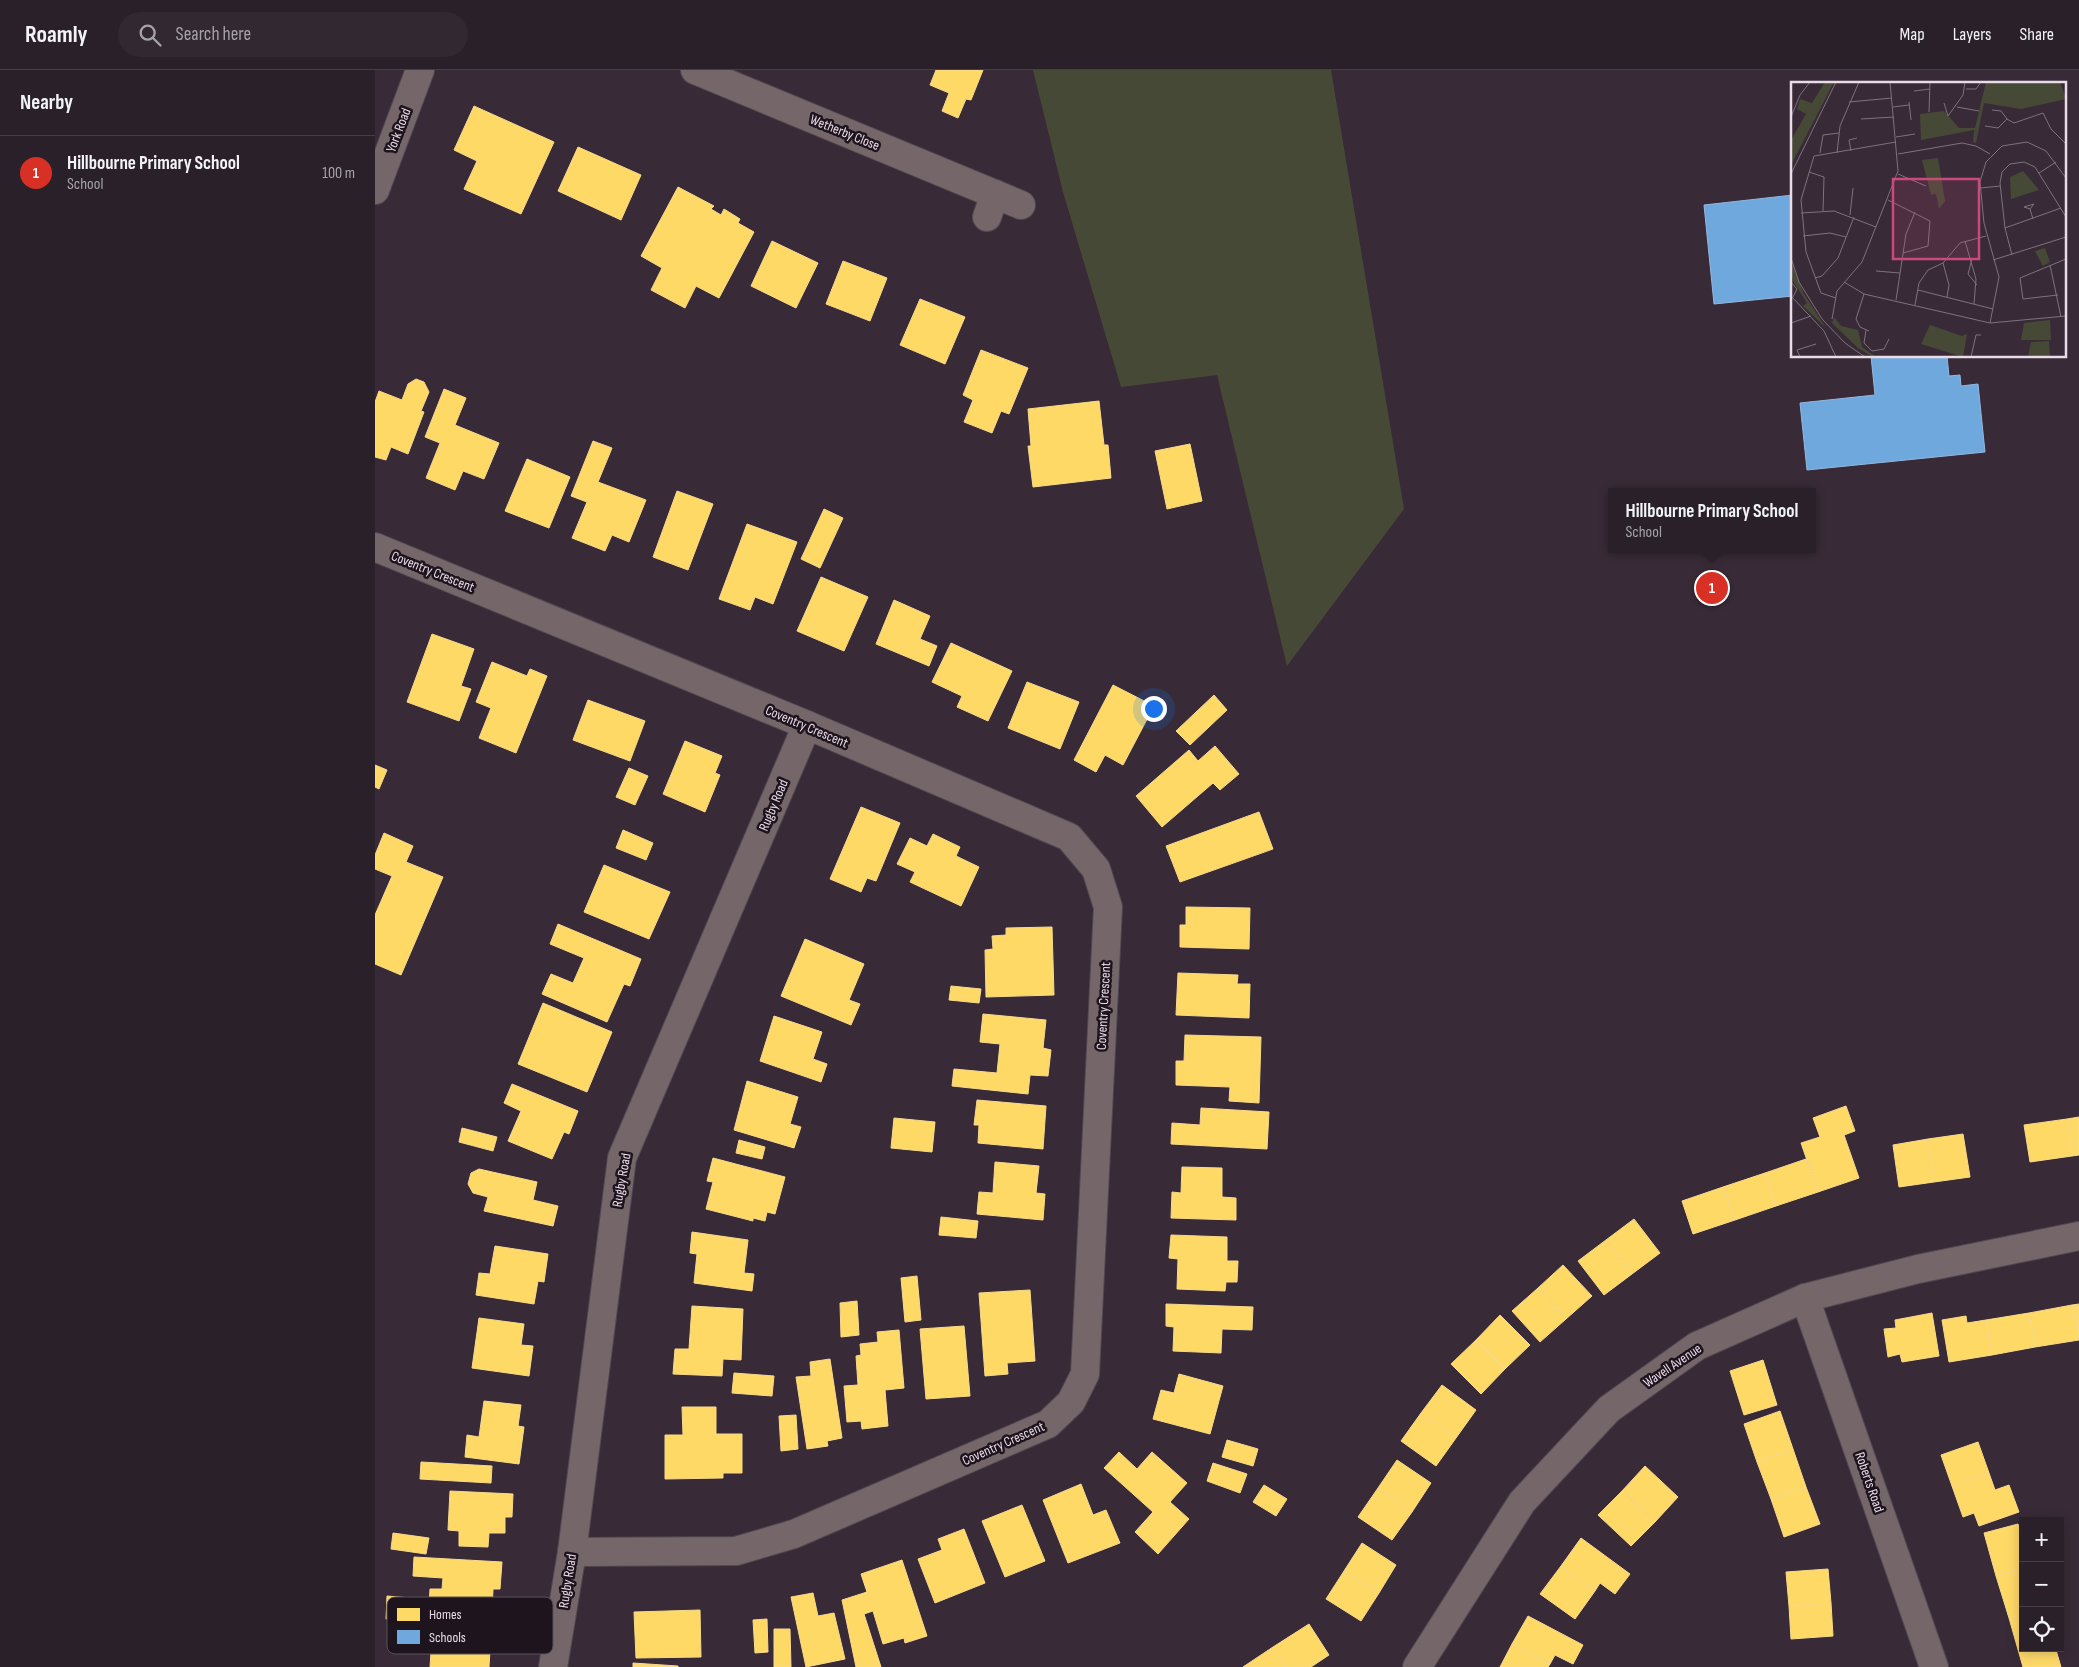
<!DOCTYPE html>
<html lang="en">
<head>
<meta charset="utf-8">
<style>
  body { margin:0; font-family:"Sofia Sans Condensed",sans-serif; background:#322831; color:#f1f3f6 }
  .controls { position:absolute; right:15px; bottom:15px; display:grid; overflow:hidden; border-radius:0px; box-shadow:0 2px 12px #0003 }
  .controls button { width:45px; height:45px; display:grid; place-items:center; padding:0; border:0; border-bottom:1px solid #463e46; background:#2a2029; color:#f1f3f6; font:25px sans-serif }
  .you { position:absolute; left:778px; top:638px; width:18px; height:18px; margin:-12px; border:4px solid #fff; border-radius:50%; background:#1a73e8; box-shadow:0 0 0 8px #1a73e833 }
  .badge { display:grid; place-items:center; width:32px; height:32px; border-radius:50%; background:#d93025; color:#fff; font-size:16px; font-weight:700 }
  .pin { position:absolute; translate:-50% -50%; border:2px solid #fff; box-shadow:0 1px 5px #0006 }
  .popup { position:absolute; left:1233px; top:418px; width:208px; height:65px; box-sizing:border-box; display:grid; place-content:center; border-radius:0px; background:#2a2029; filter:drop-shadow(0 1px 4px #0005); font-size:16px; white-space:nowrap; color:#a5a3a8 }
  .popup b { font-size:19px; color:#f1f3f6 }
  .popup::after { content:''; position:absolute; left:50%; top:100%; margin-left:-10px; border:10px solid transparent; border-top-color:#2a2029 }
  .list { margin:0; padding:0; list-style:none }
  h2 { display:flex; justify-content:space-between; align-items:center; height:65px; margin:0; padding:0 20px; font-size:21px }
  h2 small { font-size:16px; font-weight:400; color:#a5a3a8 }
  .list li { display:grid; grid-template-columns:32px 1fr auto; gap:15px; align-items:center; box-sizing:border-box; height:75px; padding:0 20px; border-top:1px solid #463e46 }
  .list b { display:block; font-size:19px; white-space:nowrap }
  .list p { margin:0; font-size:16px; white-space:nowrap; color:#a5a3a8 }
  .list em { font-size:16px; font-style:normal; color:#a5a3a8 }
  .icon { flex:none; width:28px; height:28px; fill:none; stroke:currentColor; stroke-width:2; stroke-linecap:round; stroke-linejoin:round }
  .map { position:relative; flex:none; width:1704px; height:1597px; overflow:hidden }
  header { display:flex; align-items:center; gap:30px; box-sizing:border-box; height:70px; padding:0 25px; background:#2a2029; border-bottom:1px solid #463e46 }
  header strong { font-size:24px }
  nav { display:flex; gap:28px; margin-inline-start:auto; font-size:18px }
  .search { width:350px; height:45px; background:#322831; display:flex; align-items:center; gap:12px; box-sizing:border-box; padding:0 18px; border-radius:28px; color:#a5a3a8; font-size:19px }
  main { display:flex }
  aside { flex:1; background:#2a2029 }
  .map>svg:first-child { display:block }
  .green { fill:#474937 }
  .homes { fill:#ffd966; stroke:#f8da8d }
  .schools { fill:#6fa8dc; stroke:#94b7e0 }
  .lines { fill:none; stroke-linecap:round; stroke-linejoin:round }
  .minor-casing { stroke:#534852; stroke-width:30 }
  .minor { stroke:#756769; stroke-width:28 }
  .labels { text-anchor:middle; stroke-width:5; stroke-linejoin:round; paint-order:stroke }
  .street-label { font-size:14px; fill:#e9dbe8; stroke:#1e141d }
  .inset-road { fill:none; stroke:#7f717e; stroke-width:1 }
  .view { fill:#cc497e; fill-opacity:0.15; stroke:#cc497e; stroke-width:2.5 }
  .inset-edge { fill:none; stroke:#e9dbe8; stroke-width:2.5 }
  .key { fill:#1e141d; stroke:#5b505a; stroke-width:1 }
  .key-label { font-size:14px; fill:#e9dbe8 }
</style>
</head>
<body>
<header>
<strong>Roamly</strong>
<div class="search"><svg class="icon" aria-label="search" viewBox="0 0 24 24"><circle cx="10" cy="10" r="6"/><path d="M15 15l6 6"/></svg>Search here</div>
<nav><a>Map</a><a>Layers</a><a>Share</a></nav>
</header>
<main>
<aside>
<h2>Nearby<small></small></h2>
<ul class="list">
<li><span class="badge">1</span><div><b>Hillbourne Primary School</b><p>School</p></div><em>100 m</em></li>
</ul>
</aside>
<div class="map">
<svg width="1704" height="1597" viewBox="0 0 1704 1597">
  <rect width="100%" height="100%" fill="#382b37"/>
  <path class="green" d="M658 0H956L1029 439 912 596 842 305 746 317 688 122Z"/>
  <g class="homes">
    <path d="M561 0H608L596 30 591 29 583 48 567 41 574 23 555 15Z"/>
    <path d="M99 36 179 72 146 144 89 119 102 91 79 80Z"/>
    <path d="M203 77 266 105 246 150 183 121Z"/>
    <path d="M303 117 339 136 336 139 346 145 349 139 365 149 363 153 379 162 344 228 321 216 310 238 276 220 287 198 266 186Z"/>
    <path d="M397 171 443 193 421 238 376 216Z"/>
    <path d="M468 191 512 208 495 251 451 234Z"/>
    <path d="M545 229 590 247 570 294 525 275Z"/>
    <path d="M606 280 653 298 634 344 626 341 617 363 589 352 598 330 588 325Z"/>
    <path d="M41 309 49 312 54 322 46 341 49 342 33 384 16 377 11 390 0 387V332L4 321 27 330 33 314Z"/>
    <path d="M69 319 91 328 80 355 124 373 109 409 88 401 80 420 51 408 65 373 50 367Z"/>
    <path d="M724 331 729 375H733L736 408 658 417 653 376H656L653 339Z"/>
    <path d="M218 371 237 378 223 412 271 430 254 472 237 465 230 481 197 468 212 432 196 426Z"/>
    <path d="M815 374 827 431 792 439 780 381Z"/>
    <path d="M152 389 195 407 174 458 130 441Z"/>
    <path d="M302 421 338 434 313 500 278 487Z"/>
    <path d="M449 439 468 448 445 498 426 489Z"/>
    <path d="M372 454 422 472 398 534 380 527 375 540 344 529Z"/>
    <path d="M446 507 493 527 469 581 422 561Z"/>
    <path d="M519 530 555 546 545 569 562 576 554 596 501 574Z"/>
    <path d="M57 564 99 579 86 616 96 619 84 651 32 632Z"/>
    <path d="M576 573 637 601 613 651 582 637 587 626 557 612Z"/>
    <path d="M117 592 152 606 155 599 172 606 141 683 104 668 116 638 101 632Z"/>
    <path d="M652 612 704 632 685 679 633 658Z"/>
    <path d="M738 615 779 636 748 695 730 685 721 702 699 690Z"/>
    <path d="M839 625 852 640 815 675 801 661Z"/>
    <path d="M213 630 270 651 255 691 198 670Z"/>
    <path d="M310 671 347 686 340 703 345 705 330 742 288 724Z"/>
    <path d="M840 676 864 704 845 720 838 713 787 757 761 726 814 680 823 691Z"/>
    <path d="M0 695 12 700 4 719 0 717Z"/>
    <path d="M254 698 273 706 260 735 241 727Z"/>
    <path d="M486 737 525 753 501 811 492 808 486 822 455 809Z"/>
    <path d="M884 742 898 779 805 812 791 776Z"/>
    <path d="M248 760 278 773 271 790 241 778Z"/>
    <path d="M9 763 38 776 31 792 68 807 26 905 0 894V845L17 806 0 799V785Z"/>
    <path d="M558 764 585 777 581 786 604 797 586 836 535 812 540 802 522 794 535 768 552 776Z"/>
    <path d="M229 795 295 822 274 869 209 842Z"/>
    <path d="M811 837 875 838 874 879 805 877V855H811Z"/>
    <path d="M183 854 266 889 255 916 249 914 232 952 167 924 176 904 198 913 209 888 175 874Z"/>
    <path d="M677 857 679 925 611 927 610 880 618 879 617 866 631 865V858Z"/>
    <path d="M430 869 489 894 474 930 485 934 476 955 406 926Z"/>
    <path d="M803 903 863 905 862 914H875L874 948 801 945Z"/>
    <path d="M576 916 606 919 604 933 574 930Z"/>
    <path d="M168 933 237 962 212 1022 143 994Z"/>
    <path d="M608 944 671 950 668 978 676 980 673 1006 655 1005 653 1024 577 1016 579 999 622 1003 625 974 605 972Z"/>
    <path d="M399 946 447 962 438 989 452 994 446 1012 385 991Z"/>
    <path d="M810 965 886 967 884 1033 854 1031 855 1017 801 1015V991H809Z"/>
    <path d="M372 1011 423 1027 415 1054 426 1057 419 1078 359 1060Z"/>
    <path d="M137 1014 203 1041 194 1064 189 1062 177 1089 133 1071 146 1041 129 1033Z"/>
    <path d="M602 1030 671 1036 668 1079 603 1073 604 1055H599Z"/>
    <path d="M1471 1036 1480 1061 1469 1065 1484 1108 1443 1122 1426 1073 1445 1067 1438 1048Z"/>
    <path d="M826 1038 894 1042 892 1079 796 1074 797 1053 825 1055Z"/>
    <path d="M1704 1047V1085L1697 1086 1692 1049Z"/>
    <path d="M519 1048 560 1052 557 1082 516 1078Z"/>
    <path d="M1692 1049 1697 1086 1655 1092 1649 1055Z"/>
    <path d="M87 1058 122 1067 118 1081 84 1072Z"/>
    <path d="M1588 1064 1595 1107 1559 1112 1553 1069Z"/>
    <path d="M1553 1069 1559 1112 1524 1117 1518 1075Z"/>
    <path d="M364 1070 390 1077 387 1089 361 1083Z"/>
    <path d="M338 1088 410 1107 400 1144 392 1142 390 1151 378 1148V1151L331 1139 338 1112 332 1111Z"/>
    <path d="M1431 1089 1443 1122 1401 1136 1390 1103Z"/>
    <path d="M620 1092 664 1096 661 1123 670 1124 668 1150 602 1144 604 1122 618 1123Z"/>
    <path d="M807 1097 847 1098V1127L861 1128V1150L796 1148 797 1122 806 1123Z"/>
    <path d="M104 1099 162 1112 158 1130 183 1136 178 1156 109 1141 113 1127 98 1123 93 1114 96 1103Z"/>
    <path d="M1390 1103 1401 1136 1360 1150 1348 1117Z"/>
    <path d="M1348 1117 1360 1150 1318 1164 1307 1131Z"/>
    <path d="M566 1147 603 1151 601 1168 564 1165Z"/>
    <path d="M1259 1149 1285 1183 1257 1204 1231 1170Z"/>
    <path d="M317 1162 373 1170 369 1203 379 1204 377 1221 319 1213 322 1184 315 1183Z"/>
    <path d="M796 1165 852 1167V1191H863L862 1212H851L850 1221 802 1219 803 1189 794 1188Z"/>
    <path d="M1231 1170 1257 1204 1229 1225 1203 1191Z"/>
    <path d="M120 1176 173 1184 169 1212 163 1211 159 1234 101 1225 104 1203 115 1204Z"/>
    <path d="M1188 1195 1217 1226 1191 1249 1163 1218Z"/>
    <path d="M542 1206 546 1250 530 1252 526 1208Z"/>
    <path d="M1163 1218 1191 1249 1165 1272 1137 1241Z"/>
    <path d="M655 1220 660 1291 632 1293 633 1304 610 1306 604 1223Z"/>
    <path d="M482 1231 484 1265 466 1267 465 1233Z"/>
    <path d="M791 1234 878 1237 877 1260 847 1259 846 1283 798 1281 799 1257 791 1256Z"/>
    <path d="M1704 1234V1270L1697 1235Z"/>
    <path d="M1697 1235 1704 1270 1660 1277 1654 1243Z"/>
    <path d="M317 1236 368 1239 366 1290 348 1289 347 1306 298 1304 300 1279H314Z"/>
    <path d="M1557 1243 1564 1286 1527 1292 1525 1284 1513 1287 1509 1259 1521 1258 1520 1250Z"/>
    <path d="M1654 1243 1660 1277 1617 1285 1611 1250Z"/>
    <path d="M1125 1245 1155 1275 1130 1299 1101 1270Z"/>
    <path d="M1591 1246 1592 1253 1611 1250 1617 1285 1574 1292 1567 1250Z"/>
    <path d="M104 1248 149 1254 146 1275 158 1276 154 1306 97 1298Z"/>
    <path d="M589 1256 595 1326 551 1329 545 1259Z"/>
    <path d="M524 1260 529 1318 510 1320 513 1356 487 1359 486 1351 472 1352 469 1316 483 1315 481 1286 486 1285 485 1274 503 1272 502 1262Z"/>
    <path d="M1101 1270 1130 1299 1106 1324 1076 1294Z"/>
    <path d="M455 1289 467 1368 452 1371 453 1376 432 1379 421 1307 436 1306 435 1292Z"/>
    <path d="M1388 1290 1402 1335 1369 1345 1355 1301Z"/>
    <path d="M359 1303 399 1306 397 1326 357 1323Z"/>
    <path d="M804 1304 848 1316 835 1364 778 1349 786 1320 799 1323Z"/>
    <path d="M1067 1315 1101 1340 1081 1368 1046 1343Z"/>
    <path d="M109 1331 146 1335 143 1356 149 1357 144 1394 90 1387 92 1365 104 1367Z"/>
    <path d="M307 1337H341V1364H367V1403H348V1408L290 1409V1365H308Z"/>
    <path d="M1405 1341 1418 1379 1382 1392 1369 1354Z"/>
    <path d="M1046 1343 1081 1368 1061 1396 1026 1371Z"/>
    <path d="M421 1345 423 1379 406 1381 404 1346Z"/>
    <path d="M852 1370 883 1379 878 1396 847 1387Z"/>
    <path d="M1603 1372 1614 1403 1577 1416 1566 1385Z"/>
    <path d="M1418 1379 1431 1417 1396 1429 1382 1392Z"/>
    <path d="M744 1382 762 1399 777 1382 812 1413 795 1432 814 1449 783 1484 760 1462 778 1442 729 1398Z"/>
    <path d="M1022 1390 1056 1413 1037 1442 1003 1418Z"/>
    <path d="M46 1392 117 1396 116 1413 45 1409Z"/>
    <path d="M838 1393 872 1404 865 1423 832 1411Z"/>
    <path d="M1270 1396 1303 1427 1280 1452 1247 1421Z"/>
    <path d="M1614 1403 1620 1420 1634 1415 1644 1442 1604 1456 1599 1443 1588 1447 1577 1416Z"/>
    <path d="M706 1414 718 1445 731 1440 745 1473 693 1493 668 1430Z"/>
    <path d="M889 1415 912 1429 901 1446 878 1432Z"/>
    <path d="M1431 1417 1445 1454 1409 1467 1396 1429Z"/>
    <path d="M1003 1418 1037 1442 1017 1470 983 1447Z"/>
    <path d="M75 1421 138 1424 137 1447H130V1463H114L113 1477 84 1476V1461L73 1460Z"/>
    <path d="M1247 1421 1280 1452 1256 1476 1223 1445Z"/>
    <path d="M647 1435 670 1491 630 1507 607 1451Z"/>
    <path d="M1643 1454 1648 1470V1498L1621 1506 1609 1463Z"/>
    <path d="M589 1459 610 1513 560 1533 543 1489 567 1480 563 1469Z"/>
    <path d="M18 1463 54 1468 51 1484 16 1479Z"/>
    <path d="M1206 1468 1255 1504 1240 1524 1225 1513 1220 1521 1186 1496Z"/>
    <path d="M987 1473 1021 1495 1004 1523 969 1501Z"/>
    <path d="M39 1487 127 1492 125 1519H118L117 1543 69 1540V1537L54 1536 55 1519H67L68 1508 38 1506Z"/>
    <path d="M527 1490 552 1566 530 1573 529 1568 508 1574 498 1541 489 1544 506 1597H481L467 1530 492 1522 486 1504Z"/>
    <path d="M1186 1496 1220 1521 1200 1549 1165 1524Z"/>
    <path d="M1648 1498V1544L1634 1548 1621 1506Z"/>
    <path d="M1453 1499 1456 1533 1414 1536 1411 1502Z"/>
    <path d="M969 1501 1004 1523 986 1551 951 1529Z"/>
    <path d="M438 1523 443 1546 459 1543 470 1589 431 1597 416 1527Z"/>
    <path d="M12 1526 48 1529 46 1551 11 1549Z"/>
    <path d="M1456 1533 1458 1566 1416 1569 1414 1536Z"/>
    <path d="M325 1540 326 1587 261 1588 259 1542Z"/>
    <path d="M1648 1544V1578H1680L1681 1580 1646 1590 1634 1548Z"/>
    <path d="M1153 1546 1208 1575 1198 1594 1180 1585 1175 1594 1137 1574Z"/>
    <path d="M392 1549 393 1582 380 1583 378 1550Z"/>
    <path d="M934 1554 954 1585 936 1597H910L898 1577Z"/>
    <path d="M31 1559 116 1563 114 1597H55L56 1582 30 1581Z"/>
    <path d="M399 1559H415L416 1597H399Z"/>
    <path d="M1137 1574 1175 1594 1173 1597H1125Z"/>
    <path d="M898 1577 910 1597H868Z"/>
    <path d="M1681 1580 1686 1597H1648L1646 1590Z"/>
    <path d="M258 1593 303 1596V1597H258Z"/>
  </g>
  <g class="schools">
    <path d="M1418 125V226L1339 234 1329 135Z"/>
    <path d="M1496 286H1572L1574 306 1585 305 1586 316 1603 314 1610 382 1432 400 1425 333 1500 325Z"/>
  </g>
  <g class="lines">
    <defs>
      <g id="minor">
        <path d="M320 0 646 135"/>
        <path d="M0 120 45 0"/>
        <path d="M612 147 620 124"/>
        <path d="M0 477 432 655 694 767 721 799 733 837 710 1304 696 1332 673 1354 419 1464 361 1481 197 1482"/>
        <path d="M1430 1228 1559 1597"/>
        <path d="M178 1597 197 1482 247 1088 432 655"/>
        <path d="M1042 1597 1147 1432 1234 1339 1322 1276 1430 1228 1543 1199 1704 1166"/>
      </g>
    </defs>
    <use href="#minor" class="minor-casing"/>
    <use href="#minor" class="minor"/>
  </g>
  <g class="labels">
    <g class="street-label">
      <text transform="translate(23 60) rotate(-69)" y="5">York Road</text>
      <text transform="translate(470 62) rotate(22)" y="5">Wetherby Close</text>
      <text transform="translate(58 501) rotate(22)" y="5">Coventry Crescent</text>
      <text transform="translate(432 656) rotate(23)" y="5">Coventry Crescent</text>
      <text transform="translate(398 735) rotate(-67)" y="5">Rugby Road</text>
      <text transform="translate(728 936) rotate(-87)" y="5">Coventry Crescent</text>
      <text transform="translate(246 1110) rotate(-80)" y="5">Rugby Road</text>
      <text transform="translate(1297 1295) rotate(-34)" y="5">Wavell Avenue</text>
      <text transform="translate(628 1373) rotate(-24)" y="5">Coventry Crescent</text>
      <text transform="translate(1495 1412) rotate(71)" y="5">Roberts Road</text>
      <text transform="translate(192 1511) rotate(-81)" y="5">Rugby Road</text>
    </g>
  </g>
  <g transform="translate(1416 12)">
    <rect width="275" height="275" fill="#382b37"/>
    <path d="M34 0H43L0 83V58L15 32 6 27 9 17 21 21ZM195 0H269L275 17 230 27 193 21 185 61 182 60 183 48 130 58 129 32 153 29 168 46H184ZM147 76 154 119 148 127 145 112 140 113 131 78ZM232 89 248 108 220 117 219 95ZM254 166 259 180 252 184 244 169ZM0 180 13 212 35 246 12 224 16 221 2 199ZM43 235 50 244 67 248 71 265 85 275H92H82L67 266 41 241ZM259 238 260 258H230L233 241ZM139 243 171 254 176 252 172 275 130 262ZM258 259 259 275H237L240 260Z" fill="#474937"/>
    <path class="inset-road" d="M175 7H185L190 0M123 9 139 7M58 20 101 16M118 20 120 38M153 21 157 34 172 13 174 0M102 25 118 23M166 25 188 29M201 28 210 29 216 37M138 30 139 0M0 35 9 13 19 0M70 37 103 35M194 44 207 46 216 37 223 41 252 31 260 47 275 62M105 55 124 52M60 69 58 58 66 56M29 71 32 53 48 51M46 71 49 44 68 0M107 72 171 61 185 64 199 72M18 90 33 95 32 129M248 91 265 80M0 92 45 0M107 92 135 104M190 106 209 104M97 118 139 139 137 164 112 171M239 127 243 122 233 125 239 127 242 137M10 131 43 129 85 145M59 133 62 106M214 146 270 126M12 154 39 151 55 155M174 159 185 197 183 222M221 173 214 146 209 101 211 90 219 82 233 80 244 85 275 135M0 176 8 200 31 237 54 261 74 275M181 177 177 192 186 203M202 178 275 155M152 181 158 203 156 215M259 183 270 235M85 189 109 191M24 196 31 194 47 176 63 135M0 200 6 207 2 215M53 200 73 212 199 241 275 234M127 208 202 227M73 212 65 237 69 245 78 249M267 213 232 217 229 196 275 177M0 214 33 249 45 275M45 216 30 211 15 170 10 118 23 74 105 60M105 218 115 152 124 130M124 223 128 201 137 188 152 181 169 161 195 154M41 237 46 209 71 180 107 89 99 0M0 241 20 234M199 241 208 195 193 141 189 100 195 80 211 64 236 60 255 69 275 96M75 248 73 261 81 269 93 267 98 257M9 275 6 268 25 262M180 275 185 253H190"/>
    <path class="view" d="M102 97H188V177H102Z"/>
    <rect width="275" height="275" class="inset-edge"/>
  </g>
  <rect x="12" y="1527" width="166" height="57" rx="8" class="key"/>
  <rect x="22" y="1538" width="23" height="13" fill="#ffd966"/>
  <rect x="22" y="1560" width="23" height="14" fill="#6fa8dc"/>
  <g class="key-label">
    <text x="54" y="1549">Homes</text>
    <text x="54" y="1572">Schools</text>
  </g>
</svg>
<div class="controls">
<button>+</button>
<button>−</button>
<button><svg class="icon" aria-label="locate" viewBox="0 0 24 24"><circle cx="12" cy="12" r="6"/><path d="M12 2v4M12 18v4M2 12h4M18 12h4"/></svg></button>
</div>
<div class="you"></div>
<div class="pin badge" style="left:1337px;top:518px">1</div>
<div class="popup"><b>Hillbourne Primary School</b>School</div>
</div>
</main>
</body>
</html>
